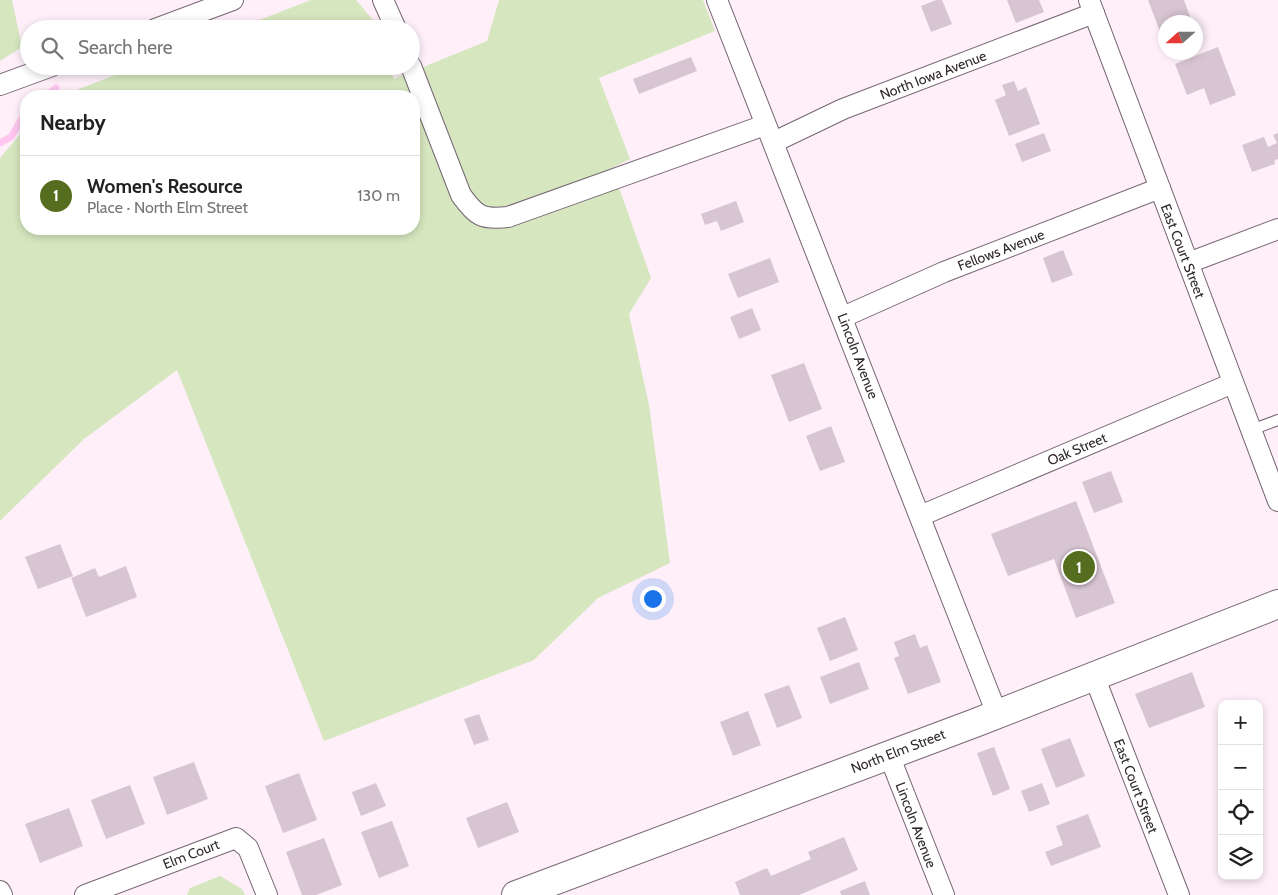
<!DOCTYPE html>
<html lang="en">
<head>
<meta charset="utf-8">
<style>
  body { margin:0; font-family:Cabin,sans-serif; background:#f2f2f2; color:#222 }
  .controls { position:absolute; right:15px; bottom:15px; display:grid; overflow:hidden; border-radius:10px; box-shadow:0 2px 8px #0003 }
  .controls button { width:45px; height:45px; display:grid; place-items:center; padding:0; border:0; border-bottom:1px solid #e0e0e0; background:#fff; color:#222; font:25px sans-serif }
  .compass { position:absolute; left:1158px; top:15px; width:45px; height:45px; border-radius:50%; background:#fff; box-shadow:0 2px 8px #0003; rotate:249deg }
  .you { position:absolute; left:652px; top:598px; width:18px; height:18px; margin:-12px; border:4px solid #fff; border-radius:50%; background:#1a73e8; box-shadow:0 0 0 8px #1a73e833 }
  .badge { display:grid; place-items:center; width:32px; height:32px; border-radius:50%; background:#546d1f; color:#fff; font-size:16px; font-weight:700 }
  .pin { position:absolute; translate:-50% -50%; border:2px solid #fff; box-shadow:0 1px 5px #0006 }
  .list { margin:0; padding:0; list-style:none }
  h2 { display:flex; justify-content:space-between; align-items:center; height:65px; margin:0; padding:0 20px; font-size:21px }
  h2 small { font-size:16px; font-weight:400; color:#767676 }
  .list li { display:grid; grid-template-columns:32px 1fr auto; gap:15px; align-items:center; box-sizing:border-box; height:80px; padding:0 20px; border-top:1px solid #e0e0e0 }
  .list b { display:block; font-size:19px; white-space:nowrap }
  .list p { margin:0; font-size:16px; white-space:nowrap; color:#767676 }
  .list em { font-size:16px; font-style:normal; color:#767676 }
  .icon { flex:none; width:28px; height:28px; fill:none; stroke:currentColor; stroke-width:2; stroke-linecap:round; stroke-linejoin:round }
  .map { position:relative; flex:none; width:1278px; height:895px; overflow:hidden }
  .search { position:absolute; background:#fff; box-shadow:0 2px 8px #0003; left:20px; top:20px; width:400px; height:55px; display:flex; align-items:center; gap:12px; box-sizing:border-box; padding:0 18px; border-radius:28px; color:#767676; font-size:19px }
  .panel { position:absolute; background:#fff; box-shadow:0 2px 8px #0003; left:20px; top:90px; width:400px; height:145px; border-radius:20px }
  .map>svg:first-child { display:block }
  .green { fill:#d6e7bf }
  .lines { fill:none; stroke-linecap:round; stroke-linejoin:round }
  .stream { stroke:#ffc7ef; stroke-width:7 }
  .building { fill:#d8c5d2 }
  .lane-casing { stroke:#756571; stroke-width:12 }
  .street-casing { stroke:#756571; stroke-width:22 }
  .secondary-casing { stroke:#756571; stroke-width:30 }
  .lane { stroke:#fff; stroke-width:10 }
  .street { stroke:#fff; stroke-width:20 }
  .secondary { stroke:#fff; stroke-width:28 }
  .labels { text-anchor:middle; stroke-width:4.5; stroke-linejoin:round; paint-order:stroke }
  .street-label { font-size:14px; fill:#30292e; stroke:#fff }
</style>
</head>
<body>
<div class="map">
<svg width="1278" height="895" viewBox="0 0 1278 895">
  <rect width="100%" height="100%" fill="#feeff9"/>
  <g class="green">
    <path d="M0 0H12L22 47 0 61Z"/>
    <path d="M311 0H356L373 20 376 29H236Z"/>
    <path d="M499 0H703L715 31 599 78 630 159 612 168 651 278 629 314 649 405 670 563 598 598 534 660 324 741 177 370 84 439 0 521V158L26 127V229H414V96H61L138 66H389L394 79 487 41Z"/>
    <path d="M220 876 242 889 245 895H187L190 888Z"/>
  </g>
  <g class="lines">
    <g class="stream">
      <path d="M46 96 56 88"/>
      <path d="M0 143 11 137 26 112"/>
    </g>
  </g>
  <g class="building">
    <path d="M936 0H942L952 24 931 32 921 6Z"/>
    <path d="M1007 0H1039L1044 12 1016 23Z"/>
    <path d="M1148 0H1184L1192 22H1166L1165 45Z"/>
    <path d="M1196 32 1200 44 1196 45Z"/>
    <path d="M1218 47 1236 95 1210 105 1204 88 1187 95 1175 64Z"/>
    <path d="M691 57 697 71 639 94 633 79Z"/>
    <path d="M1014 81 1018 91 1026 87 1040 124 1009 136 995 100 1006 95 1002 85Z"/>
    <path d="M1044 133 1051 151 1022 162 1015 144Z"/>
    <path d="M1278 133V159L1274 161 1275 164 1252 172 1242 145 1264 137 1268 147 1277 143 1273 135Z"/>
    <path d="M736 201 744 222 721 231 717 221 705 225 701 214Z"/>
    <path d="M1063 250 1073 275 1052 283 1043 258Z"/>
    <path d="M770 258 779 282 738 298 728 274Z"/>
    <path d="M752 308 761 330 739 339 730 317Z"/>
    <path d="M804 363 822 409 789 422 771 375Z"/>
    <path d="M831 426 845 462 820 471 806 436Z"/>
    <path d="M1111 471 1123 502 1094 513 1082 482Z"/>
    <path d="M1076 501 1115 603 1076 618 1054 559 1008 576 991 534Z"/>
    <path d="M60 544 73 576 38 589 25 557Z"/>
    <path d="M126 566 137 597 86 617 71 578 95 568 99 577Z"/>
    <path d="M845 617 858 650 830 661 817 628Z"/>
    <path d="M915 634 920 648 927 645 941 682 908 694 894 658 899 656 894 642Z"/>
    <path d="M859 662 869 689 830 704 820 677Z"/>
    <path d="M1192 672 1205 707 1149 728 1135 694Z"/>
    <path d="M789 685 802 718 777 728 764 694Z"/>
    <path d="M748 711 761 745 733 756 720 722Z"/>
    <path d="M479 714 489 740 474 745 464 719Z"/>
    <path d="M1070 738 1085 776 1056 788 1041 749Z"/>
    <path d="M994 747 1010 789 993 796 977 753Z"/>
    <path d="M194 762 208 799 167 815 153 777Z"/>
    <path d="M299 773 317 820 283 833 265 786Z"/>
    <path d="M376 783 386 806 361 816 352 792Z"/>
    <path d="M1042 783 1050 804 1029 812 1021 791Z"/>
    <path d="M130 785 145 824 106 839 91 800Z"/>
    <path d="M507 802 519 832 478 848 466 818Z"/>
    <path d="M69 808 83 846 40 863 25 824Z"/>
    <path d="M1088 814 1101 847 1051 866 1045 852 1063 845 1056 826Z"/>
    <path d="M392 821 409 866 379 878 361 832Z"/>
    <path d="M844 837 858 870 799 895H740L735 882 767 868 771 876 811 859 808 852Z"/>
    <path d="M324 838 342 885 316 895H302L286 852Z"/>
    <path d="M865 881 870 895H841L840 891Z"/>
  </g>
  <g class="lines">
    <defs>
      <path id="lane" d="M1251 430 1278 420"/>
      <g id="street">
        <path d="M383 0 396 29"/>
        <path d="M717 0 997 714"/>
        <path d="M1089 0 1278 501"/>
        <path d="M155 29 233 0"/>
        <path d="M411 66 461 195C476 216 482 220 508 217L765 125"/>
        <path d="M0 85 52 66"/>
        <path d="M774 142 843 109 1094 13"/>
        <path d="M1188 263 1278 229"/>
        <path d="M843 317 944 272 1160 188"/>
        <path d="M920 516 1233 383"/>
        <path d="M1094 676 1179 895"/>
        <path d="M889 755 944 895"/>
        <path d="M0 891 2 895"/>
        <path d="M85 895 236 838 248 848 267 895"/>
      </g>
      <path id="secondary" d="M516 895 975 723 1278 604"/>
    </defs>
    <use href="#lane" class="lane-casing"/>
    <use href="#street" class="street-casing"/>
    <use href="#secondary" class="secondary-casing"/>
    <use href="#lane" class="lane"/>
    <use href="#street" class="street"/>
    <use href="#secondary" class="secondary"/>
  </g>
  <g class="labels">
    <g class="street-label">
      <text transform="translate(933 75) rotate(-21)" y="5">North Iowa Avenue</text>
      <text transform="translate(1001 250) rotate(-21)" y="5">Fellows Avenue</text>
      <text transform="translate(1183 251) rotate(69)" y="5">East Court Street</text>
      <text transform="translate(858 356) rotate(69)" y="5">Lincoln Avenue</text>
      <text transform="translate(1077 449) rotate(-23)" y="5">Oak Street</text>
      <text transform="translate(898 751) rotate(-21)" y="5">North Elm Street</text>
      <text transform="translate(1136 786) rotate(69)" y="5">East Court Street</text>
      <text transform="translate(916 825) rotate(69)" y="5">Lincoln Avenue</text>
      <text transform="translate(191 854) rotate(-21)" y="5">Elm Court</text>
    </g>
  </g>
</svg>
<div class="controls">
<button>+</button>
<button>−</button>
<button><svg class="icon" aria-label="locate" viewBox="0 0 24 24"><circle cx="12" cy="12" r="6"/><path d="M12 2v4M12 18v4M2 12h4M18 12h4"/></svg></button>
<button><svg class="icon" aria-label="layers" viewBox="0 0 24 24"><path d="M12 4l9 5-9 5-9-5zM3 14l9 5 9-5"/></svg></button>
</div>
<svg class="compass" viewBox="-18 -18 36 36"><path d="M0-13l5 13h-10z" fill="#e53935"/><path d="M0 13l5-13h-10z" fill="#767676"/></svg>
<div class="you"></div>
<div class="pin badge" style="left:1079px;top:567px">1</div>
<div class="search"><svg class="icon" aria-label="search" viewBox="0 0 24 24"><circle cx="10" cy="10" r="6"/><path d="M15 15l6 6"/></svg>Search here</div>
<section class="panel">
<h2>Nearby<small></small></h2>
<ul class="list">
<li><span class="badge">1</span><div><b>Women's Resource</b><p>Place · North Elm Street</p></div><em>130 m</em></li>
</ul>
</section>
</div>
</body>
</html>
